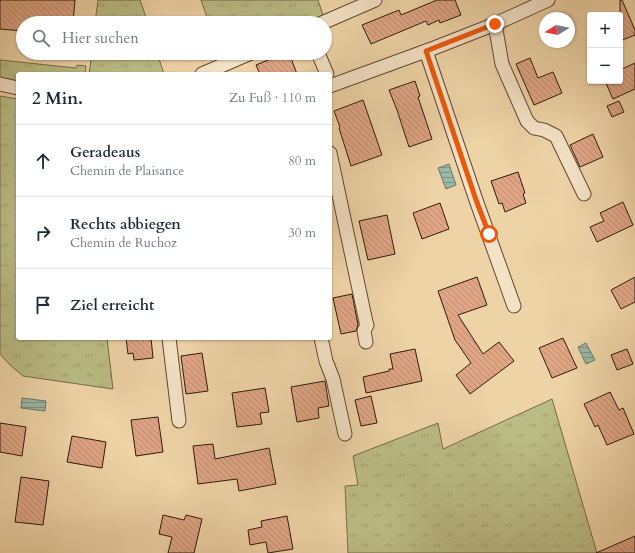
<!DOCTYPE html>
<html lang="de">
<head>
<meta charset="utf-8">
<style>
  body { margin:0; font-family:Cardo,serif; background:#f2f2f3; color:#1f2937 }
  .controls { position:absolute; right:12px; top:12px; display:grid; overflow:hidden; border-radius:4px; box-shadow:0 1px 3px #0004 }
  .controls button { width:36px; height:36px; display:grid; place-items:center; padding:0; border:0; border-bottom:1px solid #e0e1e3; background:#fff; color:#1f2937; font:20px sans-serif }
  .compass { position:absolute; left:539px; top:12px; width:36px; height:36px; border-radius:50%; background:#fff; box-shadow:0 1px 3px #0004; rotate:260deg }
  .stop { position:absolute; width:12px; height:12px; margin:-9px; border:3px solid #ea580c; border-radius:50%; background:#fff }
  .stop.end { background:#ea580c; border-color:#fff; box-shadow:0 1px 4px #0008 }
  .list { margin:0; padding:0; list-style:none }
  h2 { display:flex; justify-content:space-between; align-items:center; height:52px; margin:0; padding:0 16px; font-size:17px }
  h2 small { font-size:13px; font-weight:400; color:#747a83 }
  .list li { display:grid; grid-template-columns:26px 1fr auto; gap:12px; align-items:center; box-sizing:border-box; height:72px; padding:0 16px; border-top:1px solid #e0e1e3 }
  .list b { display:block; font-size:15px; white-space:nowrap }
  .list p { margin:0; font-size:13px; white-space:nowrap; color:#747a83 }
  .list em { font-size:13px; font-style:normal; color:#747a83 }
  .icon { flex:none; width:22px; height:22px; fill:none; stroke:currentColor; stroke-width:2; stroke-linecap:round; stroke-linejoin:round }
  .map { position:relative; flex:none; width:635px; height:553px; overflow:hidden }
  .search { position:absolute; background:#fff; box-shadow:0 1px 3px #0004; left:16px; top:16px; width:316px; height:44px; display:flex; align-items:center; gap:10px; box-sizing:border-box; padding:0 14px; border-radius:22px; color:#747a83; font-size:15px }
  .panel { position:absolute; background:#fff; box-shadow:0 1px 3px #0004; left:16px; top:72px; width:316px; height:268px; border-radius:4px }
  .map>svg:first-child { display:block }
  .grass { fill:url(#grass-tufts); stroke:#766b4a }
  .water { fill:url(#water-rules); stroke:#6f7969 }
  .building { fill:url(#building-back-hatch); stroke:#311a0e }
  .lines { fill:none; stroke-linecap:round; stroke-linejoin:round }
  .street-casing { stroke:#604834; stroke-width:15 }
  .street { stroke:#f4e2c6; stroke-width:13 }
  .route { stroke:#ea580c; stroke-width:5 }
</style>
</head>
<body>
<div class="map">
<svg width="635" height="553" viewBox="0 0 635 553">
  <defs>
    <pattern id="grass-tufts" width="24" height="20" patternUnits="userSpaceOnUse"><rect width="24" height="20" fill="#bbbc85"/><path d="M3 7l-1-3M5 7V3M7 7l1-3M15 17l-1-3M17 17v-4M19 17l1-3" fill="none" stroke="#a1a172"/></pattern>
    <pattern id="water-rules" width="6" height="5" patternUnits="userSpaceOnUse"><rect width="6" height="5" fill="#99b8a6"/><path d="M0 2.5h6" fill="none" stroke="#7d9586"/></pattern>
    <pattern id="building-back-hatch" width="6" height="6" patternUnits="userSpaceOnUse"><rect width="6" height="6" fill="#dfa585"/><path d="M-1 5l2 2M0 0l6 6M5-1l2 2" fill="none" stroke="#c08d72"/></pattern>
  </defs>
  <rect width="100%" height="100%" fill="#eed3a7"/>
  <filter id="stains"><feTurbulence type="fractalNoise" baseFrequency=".005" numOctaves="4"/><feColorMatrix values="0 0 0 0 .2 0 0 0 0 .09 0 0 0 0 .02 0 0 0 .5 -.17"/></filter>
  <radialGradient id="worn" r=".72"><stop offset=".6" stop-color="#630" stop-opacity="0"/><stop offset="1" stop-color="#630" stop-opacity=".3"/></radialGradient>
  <g class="grass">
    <path d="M98 0H140L148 23H95Z"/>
    <path d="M201 0H318L324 18 313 23H209Z"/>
    <path d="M92 53H157L164 74H89Z"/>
    <path d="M0 60 76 68 77 65 86 66 85 74H18V81L0 78Z"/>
    <path d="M0 96 18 99V338H107L113 389 23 376 11 366 0 354Z"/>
    <path d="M552 399 597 553H348L345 486 358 485 353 456 438 423 443 449Z"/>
  </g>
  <g class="water">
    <path d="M449 164 456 185 446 189 438 168Z"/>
    <path d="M586 343 595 360 586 364 578 347Z"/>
    <path d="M22 398 46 401 45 411 21 408Z"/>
  </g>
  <g class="building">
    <path d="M0 0H75L73 23H23V31L0 29Z"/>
    <path d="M437 0H455L461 15 440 23 439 20 428 25 426 21 371 44 362 25 399 10 401 15Z"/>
    <path d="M620 0H622L635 30V35L620 41Z"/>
    <path d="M285 53H289L297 74H260L256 65Z"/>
    <path d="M530 58 538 78 553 72 562 93 534 105 516 64Z"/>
    <path d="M635 63V89L613 99 605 81H620V70Z"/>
    <path d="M415 81 420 96 418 97 432 139 409 147 397 110 389 90Z"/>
    <path d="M363 100 382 155 351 166 339 128 340 127 334 111Z"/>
    <path d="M619 101 624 112 612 117 607 106Z"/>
    <path d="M593 134 603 157 580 167 570 145Z"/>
    <path d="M518 172 525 193 523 194 526 203 505 212 502 203 499 204 491 181Z"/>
    <path d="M623 202 633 225 597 242 590 227 604 221 600 213Z"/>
    <path d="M440 203 449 229 422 239 413 213Z"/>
    <path d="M387 215 395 254 368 260 359 221Z"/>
    <path d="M477 277 487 305 458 315 483 354 499 342 514 361 470 394 456 375 471 363 455 340 438 291Z"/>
    <path d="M635 277V302L621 309 611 290Z"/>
    <path d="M352 294 358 325 356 331 341 334 333 298Z"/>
    <path d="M126 338H151L153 358 134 360 133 353 128 354Z"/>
    <path d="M563 338 577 368 552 378 539 348Z"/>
    <path d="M415 349 422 381 366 393 363 377 389 371V369H393L390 354Z"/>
    <path d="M627 349 633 364 617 370 611 355Z"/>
    <path d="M202 353 208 391 186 394 181 356Z"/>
    <path d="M325 381 329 406 318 408 319 418 297 422 291 387Z"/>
    <path d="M265 388 269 412 260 413 262 424 237 427 232 393Z"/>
    <path d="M610 392 619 410 623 408 634 434 607 445 598 425 595 427 584 404Z"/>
    <path d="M371 396 377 423 361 426 355 400Z"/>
    <path d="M158 417 163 452 136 456 131 420Z"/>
    <path d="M0 423 26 427 22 456 0 452Z"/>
    <path d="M72 436 106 442 102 468 67 462Z"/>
    <path d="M213 444 215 459 269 448 276 484 239 491 237 479 198 484 193 446Z"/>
    <path d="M21 477 49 481 43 525 15 522Z"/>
    <path d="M163 515 184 520 186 515 202 519 194 553H168L172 537 159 534Z"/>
    <path d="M287 516 293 549 268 553 266 542 250 545 248 530 262 527 261 521Z"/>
    <path d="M635 536V553H596Z"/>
  </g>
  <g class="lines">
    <defs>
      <g id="street">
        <path d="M322 23 375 0"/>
        <path d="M495 24 502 64 527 121 534 128 544 130 556 136 584 194"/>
        <path d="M426 51 476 200 514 306"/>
        <path d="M318 53 327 74"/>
        <path d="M202 74 251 53"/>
        <path d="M0 84 18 88"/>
        <path d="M330 86 434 48 495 24 548 0"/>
        <path d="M330 153 366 322 367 325 364 331 366 342"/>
        <path d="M169 338 179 421"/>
        <path d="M321 338 326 361 333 379 345 434"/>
      </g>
    </defs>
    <use href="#street" class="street-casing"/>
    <use href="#street" class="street"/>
  </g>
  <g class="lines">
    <path class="route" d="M489 234 476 200 426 51 495 24"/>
  </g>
  <rect width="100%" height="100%" filter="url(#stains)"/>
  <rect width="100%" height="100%" fill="url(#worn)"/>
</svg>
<div class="controls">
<button>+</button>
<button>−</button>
</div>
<svg class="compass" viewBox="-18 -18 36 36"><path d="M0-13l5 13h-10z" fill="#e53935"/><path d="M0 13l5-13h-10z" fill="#747a83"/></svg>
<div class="stop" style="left:489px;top:234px"></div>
<div class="stop end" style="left:495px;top:24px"></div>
<div class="search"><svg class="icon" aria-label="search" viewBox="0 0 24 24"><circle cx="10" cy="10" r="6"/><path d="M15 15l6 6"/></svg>Hier suchen</div>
<section class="panel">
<h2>2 Min.<small>Zu Fuß · 110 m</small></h2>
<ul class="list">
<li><svg class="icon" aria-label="ahead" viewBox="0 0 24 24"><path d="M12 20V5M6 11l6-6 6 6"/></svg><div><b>Geradeaus</b><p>Chemin de Plaisance</p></div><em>80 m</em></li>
<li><svg class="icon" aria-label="right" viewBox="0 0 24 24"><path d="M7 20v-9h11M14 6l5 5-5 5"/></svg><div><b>Rechts abbiegen</b><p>Chemin de Ruchoz</p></div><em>30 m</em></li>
<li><svg class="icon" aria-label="arrive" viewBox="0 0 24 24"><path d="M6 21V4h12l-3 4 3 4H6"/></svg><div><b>Ziel erreicht</b></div></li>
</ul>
</section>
</div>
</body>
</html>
